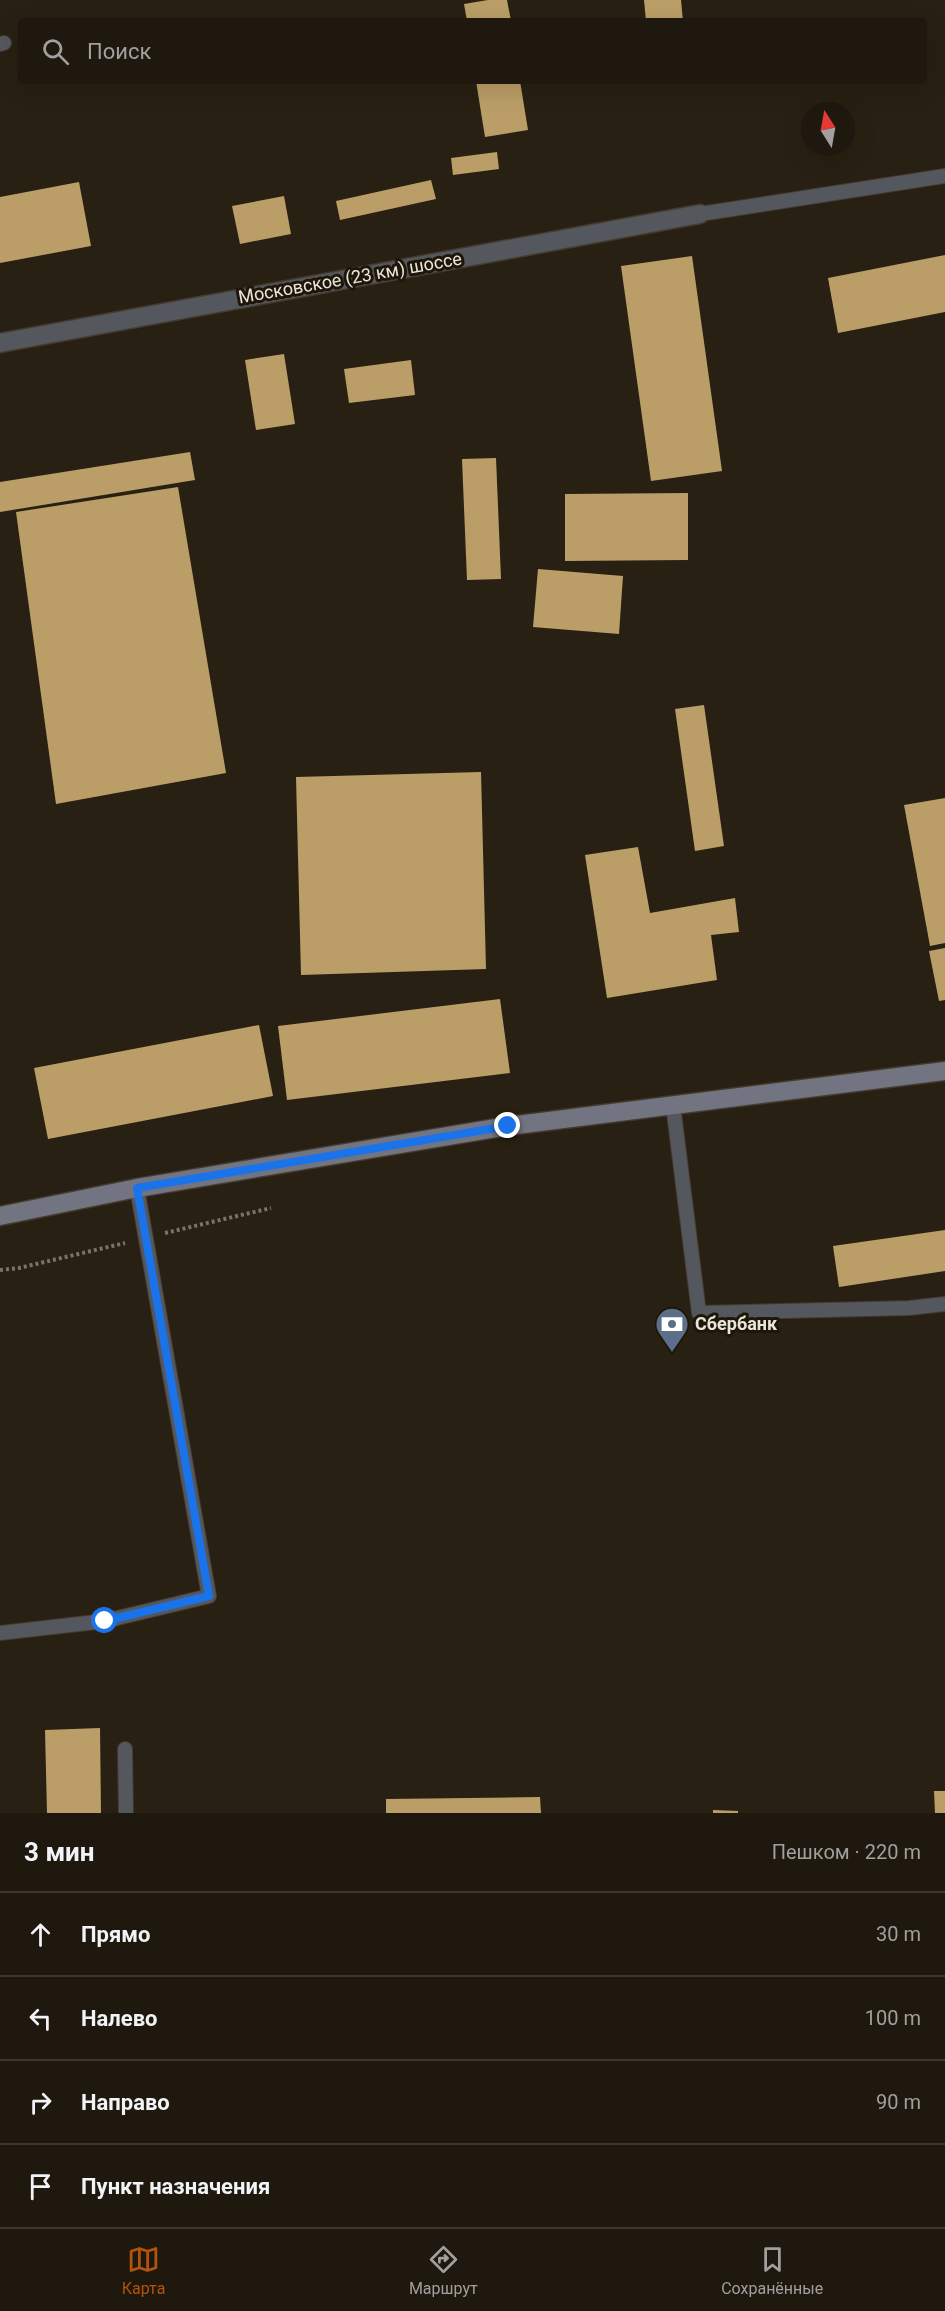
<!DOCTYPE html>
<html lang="ru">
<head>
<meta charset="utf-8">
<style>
  body { margin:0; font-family:Roboto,sans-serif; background:#262117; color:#f1f3f6 }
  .compass { position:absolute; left:801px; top:102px; width:54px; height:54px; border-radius:50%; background:#1e180e; box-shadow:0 6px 24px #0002; rotate:349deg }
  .stop { position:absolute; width:18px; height:18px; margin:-14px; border:4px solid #1a73e8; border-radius:50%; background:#fff }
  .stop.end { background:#1a73e8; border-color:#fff; box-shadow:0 2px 6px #0008 }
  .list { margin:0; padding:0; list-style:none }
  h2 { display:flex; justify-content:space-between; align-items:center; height:78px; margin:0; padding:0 24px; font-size:26px }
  h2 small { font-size:20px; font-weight:400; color:#a1a09e }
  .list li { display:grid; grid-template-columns:39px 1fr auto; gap:18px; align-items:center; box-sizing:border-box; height:84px; padding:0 24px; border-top:2px solid #3c372e }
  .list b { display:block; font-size:22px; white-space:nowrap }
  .list em { font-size:20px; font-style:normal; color:#a1a09e }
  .icon { flex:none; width:33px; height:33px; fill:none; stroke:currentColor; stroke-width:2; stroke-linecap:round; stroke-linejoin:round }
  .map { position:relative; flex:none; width:945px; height:1813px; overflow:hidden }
  .search { position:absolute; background:#1e180e; box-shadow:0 6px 24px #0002; left:18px; right:18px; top:18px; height:66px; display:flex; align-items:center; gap:15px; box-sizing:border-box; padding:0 21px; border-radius:6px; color:#a1a09e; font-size:22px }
  .sheet { height:414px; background:#1e180e }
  nav { display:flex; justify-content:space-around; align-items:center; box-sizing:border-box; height:84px; border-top:2px solid #3c372e; background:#1e180e; font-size:16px; color:#a1a09e }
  nav a { display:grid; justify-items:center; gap:3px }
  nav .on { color:#b45309 }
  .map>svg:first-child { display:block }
  .building { fill:#bb9e67 }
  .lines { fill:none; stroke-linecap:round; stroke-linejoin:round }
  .lane-casing { stroke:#433c2e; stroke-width:16 }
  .street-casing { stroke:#433c2e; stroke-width:21 }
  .secondary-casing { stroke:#433c2e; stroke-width:21 }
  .path { stroke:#7a7367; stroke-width:4; stroke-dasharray:3 3; stroke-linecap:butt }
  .lane { stroke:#55575f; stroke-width:14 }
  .street { stroke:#55575f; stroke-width:18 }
  .secondary { stroke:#727581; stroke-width:18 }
  .route { stroke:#1a73e8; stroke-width:8 }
  .labels { text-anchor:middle; stroke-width:6; stroke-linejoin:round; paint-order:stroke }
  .street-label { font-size:18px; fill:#eae5db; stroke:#1e1709 }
  .poi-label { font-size:18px; font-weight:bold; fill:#eae5db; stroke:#1e1709; text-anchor:start }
</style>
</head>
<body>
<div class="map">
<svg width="945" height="1813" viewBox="0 0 945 1813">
  <rect width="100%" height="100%" fill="#282012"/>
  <g class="building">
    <path d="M488 0H507L511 21H467L464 4Z"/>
    <path d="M644 0H681L683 21H646Z"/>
    <path d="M476 81H520L528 130 485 137Z"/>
    <path d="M497 152 499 169 453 175 451 158Z"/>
    <path d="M431 180 436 199 340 220 336 201Z"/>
    <path d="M79 182 91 246 0 263V197Z"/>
    <path d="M284 196 291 234 240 244 232 206Z"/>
    <path d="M945 255V312L838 333 828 278Z"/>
    <path d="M692 256 722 471 651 481 621 266Z"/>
    <path d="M284 354 295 424 256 430 245 360Z"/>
    <path d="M411 360 415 395 349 403 344 369Z"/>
    <path d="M190 452 195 480 0 512V482Z"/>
    <path d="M496 458 501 579 467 580 462 459Z"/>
    <path d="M178 487 226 773 56 804 16 512Z"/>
    <path d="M688 493V560L565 561V494Z"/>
    <path d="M538 569 623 576 619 634 533 627Z"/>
    <path d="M704 705 724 846 695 851 675 709Z"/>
    <path d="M481 772 486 969 301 975 296 777Z"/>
    <path d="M945 798V943L930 946 904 805Z"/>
    <path d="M638 847 650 913 735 898 739 932 711 935 717 980 607 998 585 855Z"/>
    <path d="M945 948V1000L939 1001 929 951Z"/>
    <path d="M500 999 510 1073 287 1100 278 1026Z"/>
    <path d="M259 1025 273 1096 48 1139 34 1068Z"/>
    <path d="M945 1230V1271L839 1287 833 1246Z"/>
    <path d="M100 1728 101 1813H47L45 1730Z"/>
    <path d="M934 1791H945V1813H935Z"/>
    <path d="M540 1797 541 1813H386V1799Z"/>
    <path d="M713 1810 738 1811V1813H713Z"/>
  </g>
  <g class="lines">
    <defs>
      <g id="lane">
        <path d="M0 44 4 43"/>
        <path d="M700 214 945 176"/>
        <path d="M673 1105 699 1313 909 1308 945 1304"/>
        <path d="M0 1633 105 1621 209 1596 137 1188"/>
        <path d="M125 1749 126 1813"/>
      </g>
      <path id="street" d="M0 343 700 214"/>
      <path id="secondary" d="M0 1216 137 1188 508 1126 945 1071"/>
    </defs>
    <use href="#lane" class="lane-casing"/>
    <use href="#street" class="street-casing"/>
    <use href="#secondary" class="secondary-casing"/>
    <g class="path">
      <path d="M165 1233 271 1208"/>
      <path d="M0 1270 19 1268 125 1243"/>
    </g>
    <use href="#lane" class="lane"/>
    <use href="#street" class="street"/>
    <use href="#secondary" class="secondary"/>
  </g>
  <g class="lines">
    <path class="route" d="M105 1621 209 1596 137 1188 508 1126"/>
  </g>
  <defs>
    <symbol id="bank-pin" viewBox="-11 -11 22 30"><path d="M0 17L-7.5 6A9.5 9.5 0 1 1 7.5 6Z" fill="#5c6f8a" stroke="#1e1709"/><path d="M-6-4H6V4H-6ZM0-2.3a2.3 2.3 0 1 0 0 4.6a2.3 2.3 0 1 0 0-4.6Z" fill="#fff"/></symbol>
  </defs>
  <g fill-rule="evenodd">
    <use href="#bank-pin" x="653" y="1305" width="38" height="52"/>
  </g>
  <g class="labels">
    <g class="street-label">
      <text transform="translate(350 278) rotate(-10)" y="6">Московское (23 км) шоссе</text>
    </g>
    <g class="poi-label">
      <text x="695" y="1330">Сбербанк</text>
    </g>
  </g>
</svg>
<svg class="compass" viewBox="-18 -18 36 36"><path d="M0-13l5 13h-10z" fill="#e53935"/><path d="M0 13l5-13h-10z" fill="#a1a09e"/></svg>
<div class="stop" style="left:105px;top:1621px"></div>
<div class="stop end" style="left:508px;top:1126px"></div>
<div class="search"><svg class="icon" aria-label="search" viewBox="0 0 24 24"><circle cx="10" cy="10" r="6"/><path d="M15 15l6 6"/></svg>Поиск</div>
</div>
<section class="sheet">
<h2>3 мин<small>Пешком · 220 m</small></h2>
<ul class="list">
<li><svg class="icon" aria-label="ahead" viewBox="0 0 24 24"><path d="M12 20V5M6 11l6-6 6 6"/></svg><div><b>Прямо</b></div><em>30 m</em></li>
<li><svg class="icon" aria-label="left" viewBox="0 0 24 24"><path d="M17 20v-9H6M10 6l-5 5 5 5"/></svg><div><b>Налево</b></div><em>100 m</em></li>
<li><svg class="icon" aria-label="right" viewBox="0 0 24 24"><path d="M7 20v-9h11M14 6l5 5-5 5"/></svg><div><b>Направо</b></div><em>90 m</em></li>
<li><svg class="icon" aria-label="arrive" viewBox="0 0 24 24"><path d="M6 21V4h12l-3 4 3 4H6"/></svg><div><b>Пункт назначения</b></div></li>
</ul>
</section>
<nav>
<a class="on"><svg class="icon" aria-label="map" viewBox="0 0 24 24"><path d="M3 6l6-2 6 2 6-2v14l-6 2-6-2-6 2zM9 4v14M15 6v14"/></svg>Карта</a>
<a><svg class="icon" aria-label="directions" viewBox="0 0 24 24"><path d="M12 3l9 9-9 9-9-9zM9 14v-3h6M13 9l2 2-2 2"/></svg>Маршрут</a>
<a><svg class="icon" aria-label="saved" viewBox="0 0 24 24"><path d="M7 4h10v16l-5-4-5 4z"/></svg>Сохранённые</a>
</nav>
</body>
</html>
